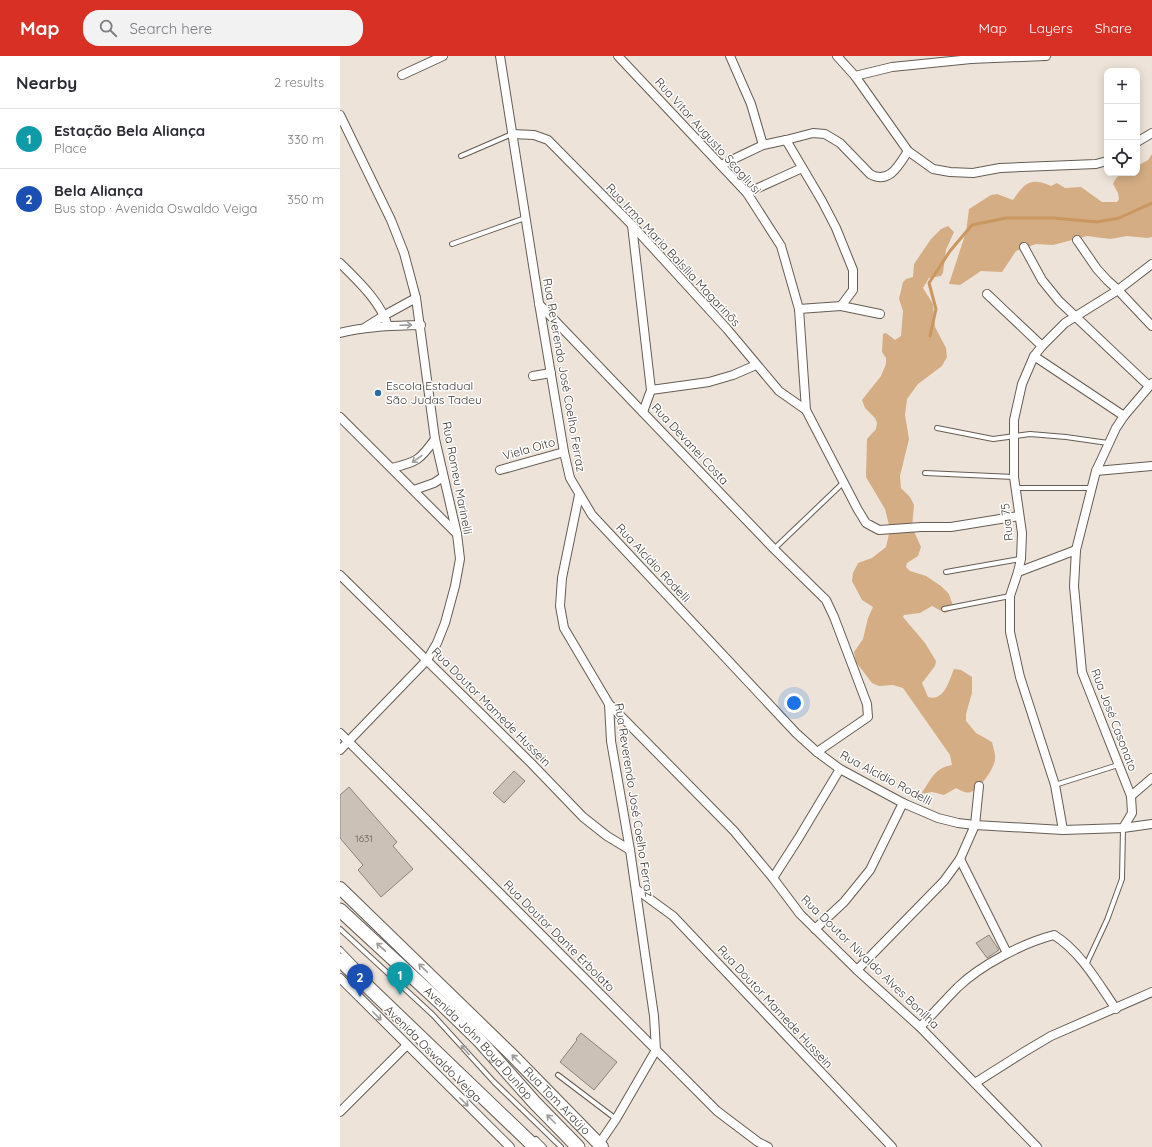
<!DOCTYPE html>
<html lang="en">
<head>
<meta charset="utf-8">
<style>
  body { margin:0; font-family:Quicksand,sans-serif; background:#f2f2f3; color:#2b2b33 }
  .controls { position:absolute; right:12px; top:12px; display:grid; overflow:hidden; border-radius:8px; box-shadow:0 2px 10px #0003 }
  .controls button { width:36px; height:36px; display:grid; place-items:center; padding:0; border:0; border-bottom:1px solid #e1e1e2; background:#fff; color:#2b2b33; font:20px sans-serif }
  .you { position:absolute; left:454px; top:647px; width:14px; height:14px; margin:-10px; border:3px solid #fff; border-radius:50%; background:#1a73e8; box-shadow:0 0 0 6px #1a73e833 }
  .badge { display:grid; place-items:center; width:26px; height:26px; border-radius:50%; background:#d93025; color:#fff; font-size:13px; font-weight:700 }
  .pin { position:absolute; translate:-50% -33px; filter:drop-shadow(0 1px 2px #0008) }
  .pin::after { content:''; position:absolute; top:21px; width:14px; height:12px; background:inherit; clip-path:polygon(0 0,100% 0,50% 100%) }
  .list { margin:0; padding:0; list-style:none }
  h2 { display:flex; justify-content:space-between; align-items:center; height:52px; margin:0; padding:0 16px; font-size:17px }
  h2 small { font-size:13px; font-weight:400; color:#7c7c81 }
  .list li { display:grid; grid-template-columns:26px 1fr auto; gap:12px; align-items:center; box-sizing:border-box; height:60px; padding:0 16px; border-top:1px solid #e1e1e2 }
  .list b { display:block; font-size:15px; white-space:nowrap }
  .list p { margin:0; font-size:13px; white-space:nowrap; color:#7c7c81 }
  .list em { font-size:13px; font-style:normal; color:#7c7c81 }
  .icon { flex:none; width:22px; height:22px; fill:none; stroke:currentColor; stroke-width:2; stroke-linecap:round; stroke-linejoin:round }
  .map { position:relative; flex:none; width:812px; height:1091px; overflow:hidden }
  header { display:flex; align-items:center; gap:24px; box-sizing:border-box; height:56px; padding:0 20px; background:#d93025; color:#fff }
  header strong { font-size:19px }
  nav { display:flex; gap:22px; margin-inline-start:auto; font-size:14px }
  .search { width:280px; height:36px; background:#f2f2f3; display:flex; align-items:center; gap:10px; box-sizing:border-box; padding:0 14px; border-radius:16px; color:#7c7c81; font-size:15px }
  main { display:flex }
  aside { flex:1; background:#fff }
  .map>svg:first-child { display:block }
  .green { fill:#d4ad84 }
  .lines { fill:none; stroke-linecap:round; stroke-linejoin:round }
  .stream { stroke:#c9975f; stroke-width:3 }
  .building { fill:#cbc1b7; stroke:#8c8379 }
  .lane-casing { stroke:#655d54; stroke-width:6 }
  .street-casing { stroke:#655d54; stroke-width:10 }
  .secondary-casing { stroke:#655d54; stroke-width:14 }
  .primary-casing { stroke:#655d54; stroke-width:15 }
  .lane { stroke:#fff; stroke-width:4 }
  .street { stroke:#fff; stroke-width:8 }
  .secondary { stroke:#fff; stroke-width:12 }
  .primary { stroke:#fff; stroke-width:13 }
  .oneway { stroke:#9e9c9a }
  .poi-dot { fill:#2d6ca3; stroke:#fff; stroke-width:1.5 }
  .labels { text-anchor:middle; stroke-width:3; stroke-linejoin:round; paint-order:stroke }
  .number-label { font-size:10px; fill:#605b55 }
  .street-label { font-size:12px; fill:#3d3934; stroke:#fff }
  .poi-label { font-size:12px; fill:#3d3934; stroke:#fff; text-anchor:start }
</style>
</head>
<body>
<header>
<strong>Map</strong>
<div class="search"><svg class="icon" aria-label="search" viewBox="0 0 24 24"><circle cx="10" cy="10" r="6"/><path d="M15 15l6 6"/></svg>Search here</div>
<nav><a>Map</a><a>Layers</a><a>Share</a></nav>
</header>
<main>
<aside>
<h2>Nearby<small>2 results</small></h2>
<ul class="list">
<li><span class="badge" style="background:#0f9aa8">1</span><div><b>Estação Bela Aliança</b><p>Place</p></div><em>330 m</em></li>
<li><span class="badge" style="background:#1a4fb4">2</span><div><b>Bela Aliança</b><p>Bus stop · Avenida Oswaldo Veiga</p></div><em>350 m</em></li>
</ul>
</aside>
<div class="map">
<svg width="812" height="1091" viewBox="0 0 812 1091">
  <rect width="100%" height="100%" fill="#ede3d8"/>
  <g class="green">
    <path d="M812 98V181L807 182 787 180 770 183 747 180 713 189 696 188 676 195 662 216 641 215 620 229 609 228 626 176 629 153 651 139 657 138 673 144C685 127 690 121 711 130L717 127 725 132 741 131 762 146H777L779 143 778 137 773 128C778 116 785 117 797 117V110L808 104Z"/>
    <path d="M608 170 614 176 606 194 603 217 601 220 589 222 583 232 593 248 595 271 606 292 607 301 602 310 578 328 567 343 565 359 569 383 560 420 561 432 570 441 574 449 572 471 581 491 578 500 567 507 566 511 570 515 586 520 601 530 609 538 613 550 610 555 605 557 592 550 580 557 564 559 563 561 585 587 596 605 595 610 582 627 588 641C604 646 609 625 614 613L621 614 632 621V637L626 658V665L636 677 652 686C653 691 656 699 655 704 653 714 640 733 631 736 625 738 621 734 616 732L604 739 592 736 581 738C591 724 594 712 612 709L610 699 563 632 553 629 539 630 532 627 516 606 514 596 523 583 528 562 533 551 522 544 512 525 513 517 518 507 532 502 546 491 550 473 545 453 526 421 527 383 536 373 537 367 535 362 525 352 522 344 541 320 546 308V302L542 296 543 278 546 277 555 284 561 280 563 255 559 243 563 226 566 223 573 221 574 208 591 183 601 173Z"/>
  </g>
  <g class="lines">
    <path class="stream" d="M590 280 596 253 589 227 610 195 632 169 666 162H714L757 166 779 162 812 147"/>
  </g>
  <g class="building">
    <path d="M174 715 185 725 164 747 153 737Z"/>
    <path d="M9 731 57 786 53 790 73 813 41 841 18 814 23 809 0 782V739Z"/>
    <path d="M649 879 659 894 647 902 636 887Z"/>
    <path d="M241 977 277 1006 254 1034 220 1006 237 984 236 983Z"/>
  </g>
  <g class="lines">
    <defs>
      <g id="lane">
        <path d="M121 100 172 78"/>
        <path d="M112 188 185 162"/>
        <path d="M597 372 653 383 690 378 726 381 768 387"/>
        <path d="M585 417 674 421"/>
        <path d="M675 432H751"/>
        <path d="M434 493 504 426"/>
        <path d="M606 516 680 503"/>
        <path d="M604 553 670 540"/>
        <path d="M715 729 778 709"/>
        <path d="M0 873 93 959 154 1026 221 1091"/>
        <path d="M0 893 29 923"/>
        <path d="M746 909 767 864 782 823 783 772"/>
        <path d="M218 1019 276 1063"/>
        <path d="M196 1083 204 1091"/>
      </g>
      <g id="street">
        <path d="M160 0 199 247 224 396 230 422 252 459 456 677 477 696 500 713 563 747 598 762 618 767 635 769 723 774 783 772 812 768"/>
        <path d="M278 0 407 137 441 190 459 253 466 354 518 454 526 467 539 474 581 471H611L679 460"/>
        <path d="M390 0 411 48 423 89"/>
        <path d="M497 0 515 20 568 95 593 113 610 116 633 117 660 112 756 108 767 105"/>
        <path d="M62 19 103 0"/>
        <path d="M515 20 552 11 631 3 706 0"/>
        <path d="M0 59 51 164 64 197 76 242 95 383 117 478 120 503 115 530 105 567 97 587 87 604 0 694"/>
        <path d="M172 78 194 79 208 84 292 169 387 273 439 335 466 354"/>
        <path d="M446 84 482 145 496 172 513 214V234L501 250 459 253"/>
        <path d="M797 86 812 77"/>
        <path d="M381 109 423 89 446 84 473 77 485 78 500 87 530 118C549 129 559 109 568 95"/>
        <path d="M407 137 462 112"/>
        <path d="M292 169 311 334 303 356"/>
        <path d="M737 184 757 213 767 224 778 234 812 270"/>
        <path d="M684 191 702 224 719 245 809 330"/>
        <path d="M0 207C18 225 40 245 48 270"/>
        <path d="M647 238 702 290"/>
        <path d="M199 248 434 493 486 544 494 561 527 648 528 661 477 696"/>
        <path d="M501 250 540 258"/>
        <path d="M26 271 45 259 76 242"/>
        <path d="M0 277C26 270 54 270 81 269"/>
        <path d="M694 300 784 360"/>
        <path d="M193 320 211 317"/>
        <path d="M311 334 369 326 393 319 416 309"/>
        <path d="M0 361 117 478"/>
        <path d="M52 412C77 406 80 404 95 383"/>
        <path d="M160 414 224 396"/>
        <path d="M756 415 812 410"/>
        <path d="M74 434 94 427 103 421"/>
        <path d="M239 439 222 522 220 550 224 572 269 648 271 685 290 794 314 960 316 994 276 1063 259 1088"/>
        <path d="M678 516 736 494"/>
        <path d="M0 519 191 707 243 761 267 780 290 794"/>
        <path d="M269 648 394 775 433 822 460 858 517 914 580 971 697 1091"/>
        <path d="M0 677 377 1055 418 1086 428 1091"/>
        <path d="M791 740 742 616 734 530 736 494 756 415 776 372 784 360 812 327"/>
        <path d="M783 772 792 757 791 740 812 722"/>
        <path d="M723 774 715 729 680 621 670 576V540L678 516 681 503 682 477 674 421V364L682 328 694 300 702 290 725 267 778 234 812 208"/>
        <path d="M620 803 667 897"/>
        <path d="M433 822 458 783 500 713"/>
        <path d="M296 833 333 860 552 1091"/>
        <path d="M475 873 504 846 530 814 563 747"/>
        <path d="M517 914 604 825 620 803 635 769 639 730"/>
        <path d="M0 922 170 1091"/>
        <path d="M580 971C593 958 605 944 618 931 641 909 683 887 714 879 741 896 758 927 776 953"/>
        <path d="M635 1027 684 996 711 980 812 936"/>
        <path d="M0 1056 67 989"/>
      </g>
      <g id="secondary">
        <path id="s1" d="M0 832 170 997 262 1091"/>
      </g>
      <g id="primary">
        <path id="s2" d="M0 854 103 949 139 984 195 1047 238 1091"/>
        <path d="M0 904 195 1091"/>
      </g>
    </defs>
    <use href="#lane" class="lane-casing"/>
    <use href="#street" class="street-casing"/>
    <use href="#secondary" class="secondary-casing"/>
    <use href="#primary" class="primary-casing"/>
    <use href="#lane" class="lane"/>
    <use href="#street" class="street"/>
    <use href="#secondary" class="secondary"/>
    <use href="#primary" class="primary"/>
  </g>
  <defs><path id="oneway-shaft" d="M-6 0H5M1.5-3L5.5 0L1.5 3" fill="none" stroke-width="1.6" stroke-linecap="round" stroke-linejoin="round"/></defs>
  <g class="oneway">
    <use href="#oneway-shaft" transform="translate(66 269) rotate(-2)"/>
    <use href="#oneway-shaft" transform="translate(77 403) rotate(145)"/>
    <use href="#oneway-shaft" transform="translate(41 891) rotate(-137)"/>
    <use href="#oneway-shaft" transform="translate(83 912) rotate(-136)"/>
    <use href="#oneway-shaft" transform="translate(37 960) rotate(45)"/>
    <use href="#oneway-shaft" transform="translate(125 994) rotate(-132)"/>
    <use href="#oneway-shaft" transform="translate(176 1003) rotate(-134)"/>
    <use href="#oneway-shaft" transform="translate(124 1046) rotate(45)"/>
    <use href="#oneway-shaft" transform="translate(211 1063) rotate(-135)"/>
  </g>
  <circle class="poi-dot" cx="38" cy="337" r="4"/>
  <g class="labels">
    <g class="number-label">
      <text x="24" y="786">1631</text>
    </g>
    <g class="street-label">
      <text transform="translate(368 80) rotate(48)" y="4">Rua Vitor Augusto Scagliusi</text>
      <text transform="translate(333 199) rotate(47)" y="4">Rua Irma Maria Balsília Magarinõs</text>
      <text transform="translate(224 319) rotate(80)" y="4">Rua Reverendo José Coelho Ferraz</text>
      <text transform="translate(350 388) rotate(47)" y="4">Rua Devanei Costa</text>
      <text transform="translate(189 393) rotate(-16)" y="4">Viela Oito</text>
      <text transform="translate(117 422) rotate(79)" y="4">Rua Romeu Marinelli</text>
      <text transform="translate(667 466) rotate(-96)" y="4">Rua 75</text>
      <text transform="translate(313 507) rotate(47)" y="4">Rua Alcídio Rodelli</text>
      <text transform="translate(151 651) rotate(45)" y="4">Rua Doutor Mamede Hussein</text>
      <text transform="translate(774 664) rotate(69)" y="4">Rua José Casonato</text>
      <text transform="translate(546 722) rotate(28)" y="4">Rua Alcídio Rodelli</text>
      <text transform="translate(294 744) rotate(81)" y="4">Rua Reverendo José Coelho Ferraz</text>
      <text transform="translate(219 880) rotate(45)" y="4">Rua Doutor Dante Erbolato</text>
      <text transform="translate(530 906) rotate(44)" y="4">Rua Doutor Nivaldo Alves Bonilha</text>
      <text transform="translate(435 951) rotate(47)" y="4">Rua Doutor Mamede Hussein</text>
      <text dy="4" stroke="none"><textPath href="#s2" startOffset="192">Avenida John Boyd Dunlop</textPath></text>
      <text transform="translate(93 998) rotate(45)" y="4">Avenida Oswaldo Veiga</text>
      <text dy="4" stroke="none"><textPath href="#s1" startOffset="304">Rua Tom Araújo</textPath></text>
    </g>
    <g class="poi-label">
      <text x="46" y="334">Escola Estadual<tspan x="46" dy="14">São Judas Tadeu</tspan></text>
    </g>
  </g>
</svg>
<div class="controls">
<button>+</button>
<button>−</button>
<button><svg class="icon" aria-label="locate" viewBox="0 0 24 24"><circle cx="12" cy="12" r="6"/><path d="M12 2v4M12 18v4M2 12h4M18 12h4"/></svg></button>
</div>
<div class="you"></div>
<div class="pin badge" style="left:60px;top:939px;background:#0f9aa8">1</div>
<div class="pin badge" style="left:20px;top:941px;background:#1a4fb4">2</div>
</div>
</main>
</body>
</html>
